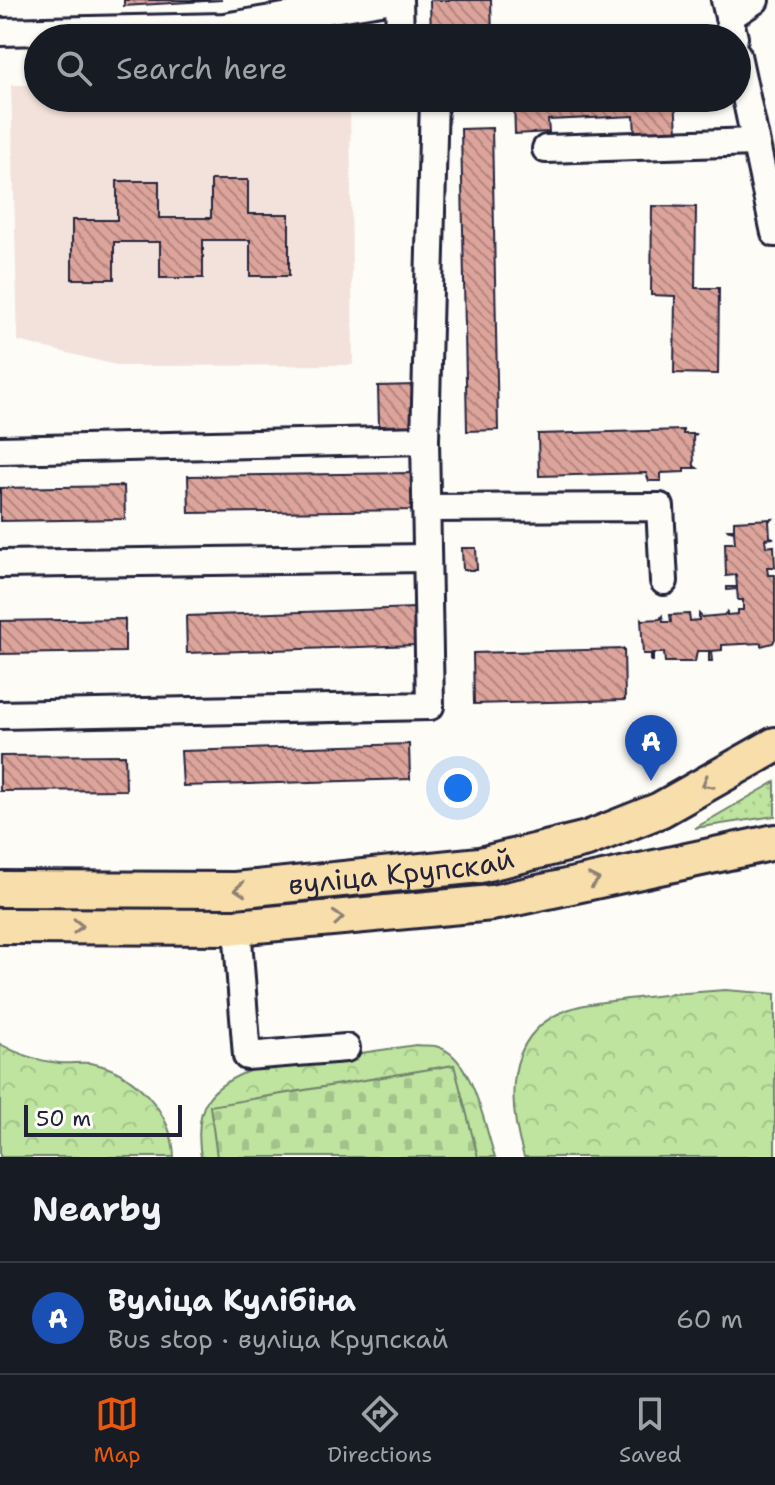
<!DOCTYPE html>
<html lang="en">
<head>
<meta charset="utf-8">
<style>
  body { margin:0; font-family:"Shantell Sans",sans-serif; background:#20242c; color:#f1f3f6 }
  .scale { position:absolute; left:24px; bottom:20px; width:158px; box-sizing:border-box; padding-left:8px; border:4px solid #22223b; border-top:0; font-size:22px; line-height:28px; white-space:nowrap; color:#22223b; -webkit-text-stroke:6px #fdfcf7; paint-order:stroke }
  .you { position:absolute; left:458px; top:788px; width:28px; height:28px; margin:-20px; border:6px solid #fff; border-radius:50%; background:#1a73e8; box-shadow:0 0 0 12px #1a73e833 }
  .badge { display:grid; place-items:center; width:52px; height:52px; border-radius:50%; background:#ea580c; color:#fff; font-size:26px; font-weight:700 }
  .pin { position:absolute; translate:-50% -66px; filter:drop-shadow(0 2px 4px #0008) }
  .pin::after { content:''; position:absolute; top:42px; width:28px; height:24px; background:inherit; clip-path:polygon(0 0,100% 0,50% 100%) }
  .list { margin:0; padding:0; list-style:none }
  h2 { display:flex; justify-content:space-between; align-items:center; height:104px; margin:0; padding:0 32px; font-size:34px }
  h2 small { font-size:26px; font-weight:400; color:#9ea1a6 }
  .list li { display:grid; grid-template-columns:52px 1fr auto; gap:24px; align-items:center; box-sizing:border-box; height:112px; padding:0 32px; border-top:2px solid #363941 }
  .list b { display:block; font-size:30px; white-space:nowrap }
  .list p { margin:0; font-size:26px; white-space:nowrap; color:#9ea1a6 }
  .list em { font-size:26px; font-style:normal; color:#9ea1a6 }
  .icon { flex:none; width:44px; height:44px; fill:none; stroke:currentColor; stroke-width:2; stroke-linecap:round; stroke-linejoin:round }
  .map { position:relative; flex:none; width:775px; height:1157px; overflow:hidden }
  .search { position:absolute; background:#171b24; box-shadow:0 2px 6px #0004; left:24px; right:24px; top:24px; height:88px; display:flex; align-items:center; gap:20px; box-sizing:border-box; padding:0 28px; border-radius:44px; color:#9ea1a6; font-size:30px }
  .sheet { height:216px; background:#171b24 }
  nav { display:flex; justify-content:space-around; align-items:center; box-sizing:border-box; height:112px; border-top:2px solid #363941; background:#171b24; font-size:22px; color:#9ea1a6 }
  nav a { display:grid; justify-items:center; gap:4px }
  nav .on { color:#ea580c }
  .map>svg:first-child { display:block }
  .built { fill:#f3e2db }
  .grass { fill:url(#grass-dots); stroke:#70836d; stroke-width:2 }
  .forest { fill:url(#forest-crowns); stroke:#70836d; stroke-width:2 }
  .cemetery { fill:url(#cemetery-stones); stroke:#70836d; stroke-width:2 }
  .building { fill:url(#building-back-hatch); stroke:#22223b; stroke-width:2 }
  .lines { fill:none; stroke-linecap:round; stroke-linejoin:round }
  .minor-casing { stroke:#22223b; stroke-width:32 }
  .major-casing { stroke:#22223b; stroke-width:40 }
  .minor { stroke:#fdfcf7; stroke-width:26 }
  .major { stroke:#f8deab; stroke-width:34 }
  .oneway { stroke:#8d8073 }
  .labels { text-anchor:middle; stroke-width:7; stroke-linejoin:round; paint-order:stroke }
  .street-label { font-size:28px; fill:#22223b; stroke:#fdfcf7 }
</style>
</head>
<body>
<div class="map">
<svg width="775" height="1157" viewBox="0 0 775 1157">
  <defs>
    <pattern id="grass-dots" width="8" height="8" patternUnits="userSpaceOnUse" patternTransform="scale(2)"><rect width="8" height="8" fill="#bee49f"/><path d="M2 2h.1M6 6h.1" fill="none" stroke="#a3c38a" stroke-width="1.8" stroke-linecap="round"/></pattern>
    <pattern id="forest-crowns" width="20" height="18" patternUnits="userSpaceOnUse" patternTransform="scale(2)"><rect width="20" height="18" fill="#bee49f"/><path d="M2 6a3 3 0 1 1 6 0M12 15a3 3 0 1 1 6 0" fill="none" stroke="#a3c38a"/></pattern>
    <pattern id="cemetery-stones" width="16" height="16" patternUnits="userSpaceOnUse" patternTransform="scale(2)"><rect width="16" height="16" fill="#bee49f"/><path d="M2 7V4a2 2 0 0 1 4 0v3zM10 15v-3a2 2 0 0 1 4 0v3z" fill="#a3c38a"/></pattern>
    <pattern id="building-back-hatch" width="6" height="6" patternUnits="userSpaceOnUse" patternTransform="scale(2)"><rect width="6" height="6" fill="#dda49b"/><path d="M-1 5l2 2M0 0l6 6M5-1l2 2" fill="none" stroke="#b38580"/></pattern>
  </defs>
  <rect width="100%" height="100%" fill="#fdfcf7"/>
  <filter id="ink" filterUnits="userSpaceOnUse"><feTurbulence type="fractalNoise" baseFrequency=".0125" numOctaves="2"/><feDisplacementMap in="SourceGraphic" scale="16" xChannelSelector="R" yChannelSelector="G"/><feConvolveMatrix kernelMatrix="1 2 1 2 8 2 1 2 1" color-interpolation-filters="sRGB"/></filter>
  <g filter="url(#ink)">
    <path class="built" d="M11 85H38V98H350L353 365 120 366 18 341Z"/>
    <path class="grass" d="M775 782V816L695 828Z"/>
    <g class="forest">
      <path d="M725 990 775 994V1157H524C508 1105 503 1038 562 1012 582 1003 606 1002 628 999 660 995 692 992 725 990Z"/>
      <path d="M0 1044C18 1054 38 1061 59 1063 69 1064 80 1062 90 1063 134 1070 173 1113 174 1157H0Z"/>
      <path d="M416 1045C422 1046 430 1045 435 1046 473 1054 484 1125 495 1157H201C193 1104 209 1085 257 1068Z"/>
    </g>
    <path class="cemetery" d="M454 1065 478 1157H217L210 1106Z"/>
    <g class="building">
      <path d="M124 0H222L124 6Z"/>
      <path d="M430 0H491L492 38H431Z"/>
      <path d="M514 98H675L677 132 635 134 634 116 548 120 549 132 515 134Z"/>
      <path d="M492 128 498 430 467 431 461 129Z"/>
      <path d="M211 180H248V214H289V276H250V240H203V278H160V242H114V279H72V220H117V181H159V218H211Z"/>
      <path d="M652 206 696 207 695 288H719L718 374 674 373 675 296 651 295Z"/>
      <path d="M416 385 417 428H379L378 386Z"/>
      <path d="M683 430V434H697L693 436 694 466 697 468H684V472L661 473V481H649L646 473 539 476 538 434Z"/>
      <path d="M415 473 416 510 189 513 188 476Z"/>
      <path d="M124 486 125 519 0 521V488Z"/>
      <path d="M772 519 769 521 770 537 774 538 765 539 766 547 774 546 775 567H767L768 575H775V639L773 643 761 646V643L722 645V650L711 651 712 661H709V651H697L695 662H665L664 653H653V661H651V654H643L641 618 643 620 660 619 662 616 663 622H671L670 615 689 614 690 621 699 620V614L702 617 724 615 727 612V615L738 614V610H743V600H738L737 589 727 590V587H737L736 575 726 576 725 543H735L734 531 726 529H734V521Z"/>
      <path d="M462 548H476L477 570H463Z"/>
      <path d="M415 608 416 645 187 653 186 616Z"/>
      <path d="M125 619V652L0 654V621Z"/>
      <path d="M624 649 625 700 474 704 473 653Z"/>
      <path d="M409 744 410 779 183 786 181 751Z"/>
      <path d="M125 755 126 790 0 791V756Z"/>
    </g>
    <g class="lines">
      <defs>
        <g id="minor">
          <path d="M399 0 400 38"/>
          <path d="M725 0 734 38"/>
          <path d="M729 17 755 0"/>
          <path d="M0 32 224 27 387 0"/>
          <path d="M737 55 775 233"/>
          <path d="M546 149 755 142"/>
          <path d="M0 450 425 440"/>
          <path d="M426 508 660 507 664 581"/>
          <path d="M0 564 427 558"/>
          <path d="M0 715 430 706 425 440 434 98"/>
          <path d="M237 927 247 1056 346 1048"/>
        </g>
        <g id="major">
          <path id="s1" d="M0 889 235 890 480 865 587 839 660 810 775 745"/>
          <path d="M0 926 237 927 492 903 775 842"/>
        </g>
      </defs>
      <use href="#minor" class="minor-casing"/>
      <use href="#major" class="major-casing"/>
      <use href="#minor" class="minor"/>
      <use href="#major" class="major"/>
    </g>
    <defs><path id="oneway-chevron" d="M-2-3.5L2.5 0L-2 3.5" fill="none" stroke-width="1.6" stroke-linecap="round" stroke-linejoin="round" transform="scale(2)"/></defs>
    <g class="oneway">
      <use href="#oneway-chevron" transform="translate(707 783) rotate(150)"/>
      <use href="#oneway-chevron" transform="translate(594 880) rotate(-12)"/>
      <use href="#oneway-chevron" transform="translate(240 889) rotate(176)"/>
      <use href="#oneway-chevron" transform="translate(338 918) rotate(-5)"/>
      <use href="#oneway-chevron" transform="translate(78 926)"/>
    </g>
  </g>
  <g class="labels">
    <g class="street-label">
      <text dy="10" stroke="none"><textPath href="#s1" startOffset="402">вуліца Крупскай</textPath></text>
    </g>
  </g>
</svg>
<div class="scale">50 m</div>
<div class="you"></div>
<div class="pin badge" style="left:651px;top:781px;background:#1a4fb4">A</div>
<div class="search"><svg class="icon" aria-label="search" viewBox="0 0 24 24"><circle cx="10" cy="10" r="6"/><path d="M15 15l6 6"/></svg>Search here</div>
</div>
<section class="sheet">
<h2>Nearby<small></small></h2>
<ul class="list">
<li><span class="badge" style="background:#1a4fb4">A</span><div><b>Вуліца Кулібіна</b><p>Bus stop · вуліца Крупскай</p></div><em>60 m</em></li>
</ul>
</section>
<nav>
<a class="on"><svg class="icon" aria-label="map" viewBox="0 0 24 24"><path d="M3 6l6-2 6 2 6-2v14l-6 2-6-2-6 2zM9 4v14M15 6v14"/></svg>Map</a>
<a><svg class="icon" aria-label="directions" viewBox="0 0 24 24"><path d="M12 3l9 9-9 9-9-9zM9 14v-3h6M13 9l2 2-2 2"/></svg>Directions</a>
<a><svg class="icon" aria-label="saved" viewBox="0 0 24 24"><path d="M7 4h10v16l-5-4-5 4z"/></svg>Saved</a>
</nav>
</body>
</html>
